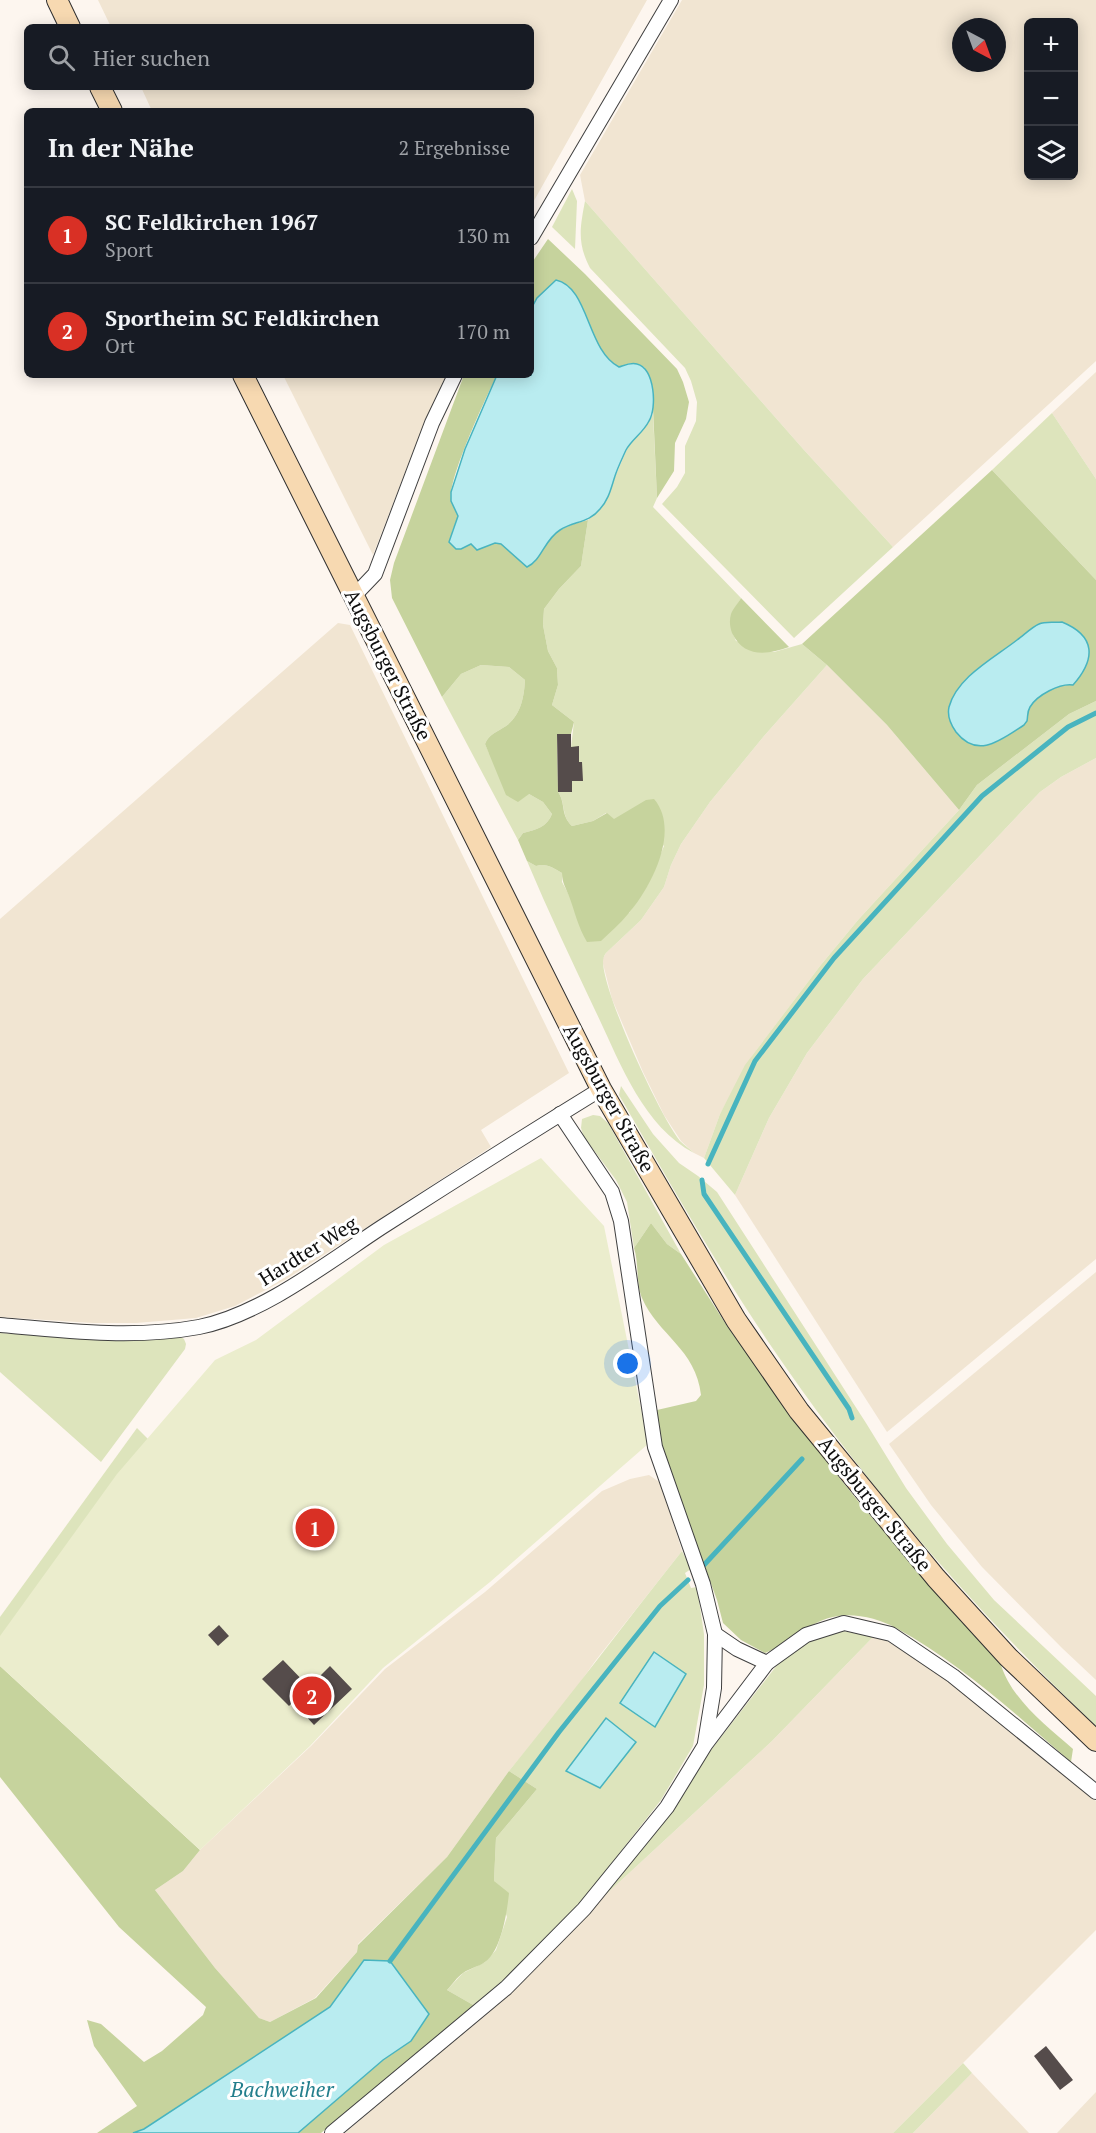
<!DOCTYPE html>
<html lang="de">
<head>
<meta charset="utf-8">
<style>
  body { margin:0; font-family:"PT Serif",serif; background:#20242c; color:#f1f3f6 }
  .controls { position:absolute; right:18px; top:18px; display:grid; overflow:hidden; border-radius:9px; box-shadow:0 3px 15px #0003 }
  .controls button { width:54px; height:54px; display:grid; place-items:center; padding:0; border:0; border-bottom:2px solid #363941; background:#171b24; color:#f1f3f6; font:30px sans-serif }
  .compass { position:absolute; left:952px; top:18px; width:54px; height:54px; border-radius:50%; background:#171b24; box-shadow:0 3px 15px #0003; rotate:139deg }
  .you { position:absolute; left:628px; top:1364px; width:21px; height:21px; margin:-15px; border:4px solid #fff; border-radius:50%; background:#1a73e8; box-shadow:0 0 0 9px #1a73e833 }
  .badge { display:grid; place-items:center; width:39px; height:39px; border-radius:50%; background:#d93025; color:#fff; font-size:20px; font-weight:700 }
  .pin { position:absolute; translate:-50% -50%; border:3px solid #fff; box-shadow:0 2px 6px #0006 }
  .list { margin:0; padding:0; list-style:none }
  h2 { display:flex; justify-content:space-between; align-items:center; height:78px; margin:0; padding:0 24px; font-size:26px }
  h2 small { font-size:20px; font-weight:400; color:#9ea1a6 }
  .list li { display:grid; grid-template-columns:39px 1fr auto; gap:18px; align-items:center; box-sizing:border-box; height:96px; padding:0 24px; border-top:2px solid #363941 }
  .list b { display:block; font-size:22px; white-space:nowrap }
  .list p { margin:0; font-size:20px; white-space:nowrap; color:#9ea1a6 }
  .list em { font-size:20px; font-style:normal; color:#9ea1a6 }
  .icon { flex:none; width:33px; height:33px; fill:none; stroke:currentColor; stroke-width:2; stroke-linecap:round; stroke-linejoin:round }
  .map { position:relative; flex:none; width:1096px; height:2133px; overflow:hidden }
  .search { position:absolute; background:#171b24; box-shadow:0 3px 15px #0003; left:24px; top:24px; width:510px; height:66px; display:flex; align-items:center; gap:15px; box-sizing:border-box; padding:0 21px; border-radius:9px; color:#9ea1a6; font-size:22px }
  .panel { position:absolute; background:#171b24; box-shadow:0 3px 15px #0003; left:24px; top:108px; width:510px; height:270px; border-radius:9px }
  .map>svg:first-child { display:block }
  .farmland { fill:#f1e5d2; fill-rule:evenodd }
  .green { fill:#dde4bc }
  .forest { fill:#c6d39d }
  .pitch { fill:#ebedcd }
  .water { fill:#b9ecf0; stroke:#48b4bf; stroke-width:1.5 }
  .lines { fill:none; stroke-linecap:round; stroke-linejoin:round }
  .stream { stroke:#48b4bf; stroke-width:5 }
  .building { fill:#554c4b }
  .street-casing { stroke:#404040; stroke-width:16 }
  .secondary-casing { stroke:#2f2f2f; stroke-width:22 }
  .street { stroke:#fff; stroke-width:14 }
  .secondary { stroke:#f7d9b1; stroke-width:20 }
  .labels { text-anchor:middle; stroke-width:6; stroke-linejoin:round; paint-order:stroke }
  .street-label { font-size:20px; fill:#0d0d0d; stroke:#fff }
  .water-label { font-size:21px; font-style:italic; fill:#227e8c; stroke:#fff }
</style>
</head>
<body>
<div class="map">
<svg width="1096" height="2133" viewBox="0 0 1096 2133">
  <rect width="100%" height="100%" fill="#fdf6ef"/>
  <g class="farmland">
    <path d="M98 0H647L531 206V111H152L141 87H531V27H111Z"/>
    <path d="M682 0H1096V361L893 547 804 450 585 201 580 175ZM1028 22H1074V176H1028ZM961 27H997V63H961Z"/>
    <path d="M1096 372V479L1052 413Z"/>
    <path d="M283 375H446L425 421 373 555Z"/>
    <path d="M338 623 350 625 569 1073 481 1130 491 1147 285 1280 235 1306 196 1318 136 1323H93L0 1317V919Z"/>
    <path d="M827 665 887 725 959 810 858 920 820 966 752 1056 720 1114 704 1158 694 1153 681 1141 664 1115 643 1072 612 999 602 960 606 953 641 920 664 887 671 865 681 844 710 802 764 736Z"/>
    <path d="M1096 758V1259L887 1432 735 1195 769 1118 807 1053 863 979 1040 792 1061 777Z"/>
    <path d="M1096 1272V1680L1062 1648 982 1567 931 1505 889 1444Z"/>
    <path d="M649 1475 661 1483 682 1551 596 1660 566 1702 509 1771 447 1857 358 1944 357 1952 315 1998 270 2022 259 2018 215 1968 155 1890 183 1871 200 1850 311 1746 385 1669 485 1592 602 1491 630 1479Z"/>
    <path d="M873 1637 886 1640 948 1681 1096 1801V1930L893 2133H345L509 1993 587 1912 772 1741Z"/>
    <path d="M972 2073 1029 2133H913Z"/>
    <path d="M1096 2092V2133H1057Z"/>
  </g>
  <g class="green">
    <path d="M572 189 577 201 575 249 552 227Z"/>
    <path d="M585 201 804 450 893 547 794 638 662 504 677 487 685 473V446L696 421 697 402 691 381 685 368 590 268C577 243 580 228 585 201Z"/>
    <path d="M1052 413 1096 479V580L992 470Z"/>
    <path d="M653 414 657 498 653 507 741 598C730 617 727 620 736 641L774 652 802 644 827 665 764 736 710 802 681 844 671 865 664 887 641 920 606 953C604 956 603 958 603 962 604 995 659 1114 680 1141 684 1145 690 1149 694 1153 641 1125 619 1059 594 1008 571 959 548 911 527 861L536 866C547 863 553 868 562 873V882L569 895 629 913 647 886 664 846 628 812 614 820 606 813 593 821 572 826C561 816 566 803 558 792H572V781L582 780V762H579V747H571L574 722 552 705 558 685 557 668 548 651 543 625 544 609 559 589 581 566 588 520 602 507 628 447 650 420Z"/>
    <path d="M481 665 509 667 525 680C524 697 521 715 506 726 497 732 489 734 485 744L489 753 529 794 543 802 552 814C547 827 536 830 523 833L518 840 442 697 461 674Z"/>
    <path d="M1096 701V758L1061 777 1040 792 863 979 807 1053 769 1118 735 1195 704 1158 720 1114 745 1065 820 966 858 920 959 810 977 785 1069 714Z"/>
    <path d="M621 1086 653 1134 679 1163 698 1176 717 1192 866 1423 906 1488 947 1544 994 1600 1096 1696V1726C975 1611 863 1482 769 1343 715 1263 667 1178 619 1095Z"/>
    <path d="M593 1115 600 1116 608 1123 681 1254 667 1244 651 1223 634 1248 627 1202 616 1180 584 1137 581 1128 582 1119Z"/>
    <path d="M0 1333 93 1339 179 1336 184 1339 186 1344 185 1349 101 1462 0 1372Z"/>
    <path d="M137 1428 152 1443 0 1644V1617Z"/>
    <path d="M682 1551 691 1569 685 1573 691 1588 697 1587 704 1634V1685L693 1746 661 1800 578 1906 502 1983 475 2006 447 1990 463 1973 485 1962 496 1950 507 1917 494 1881 496 1838 537 1789 509 1771C568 1699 624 1624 682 1551Z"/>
    <path d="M843 1631 873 1637 772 1741 587 1912 671 1811 711 1750 781 1660 808 1641Z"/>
    <path d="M963 2063 972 2073 913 2133H893Z"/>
  </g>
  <g class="forest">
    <path d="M548 239 585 274 677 369 683 382 689 402 686 419 675 443 674 471 657 498 652 385 644 367 633 363 619 367 613 363 601 350 531 309V264Z"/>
    <path d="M464 375H497C486 397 448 479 451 499 452 505 456 510 458 516L452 532 456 549H461L471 544 477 550 495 543 502 544 527 567C536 563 537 558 542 549 551 531 569 525 588 520L581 566 559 589 544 609 543 625 548 651 557 668 558 685 552 705 574 722 571 734 557 735 558 792C566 803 560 815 572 826L593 821 607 813 614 819 646 800 654 799C681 830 651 888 628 914 620 924 610 932 601 941L587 942C578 927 575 912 569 896 566 888 562 883 562 873 553 868 547 863 536 866L527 861 518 840 523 833C536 830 547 827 552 814L543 802 529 794 518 802 506 795 485 744C489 734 497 732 506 726 521 715 524 697 525 680L509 667 481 665 461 674 442 697 392 598 390 580 394 563Z"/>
    <path d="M992 470 1096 580V701L1069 714 977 785 959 810 887 725 827 665 802 644Z"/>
    <path d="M741 598 789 647C767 655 744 658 732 633 730 627 729 621 731 614 733 609 738 603 741 598Z"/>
    <path d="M651 1223 667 1244 681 1254 727 1326 792 1418 862 1506 1001 1665C1012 1700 1047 1726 1073 1749L1071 1762C1016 1714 960 1663 896 1628 880 1619 856 1613 838 1616 810 1620 790 1643 765 1653L741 1640 723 1623 717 1600 661 1446 657 1410 696 1401 701 1395C696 1349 658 1335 642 1298 636 1284 639 1263 634 1248Z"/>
    <path d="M0 1666 200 1850 183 1871 155 1890 215 1968 259 2018 270 2022 316 1998 357 1952 358 1945 447 1857 509 1771 537 1789 496 1838 494 1881 509 1893C507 1913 501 1951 485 1962 478 1967 470 1968 463 1973 457 1977 452 1985 447 1990L475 2006 321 2133H298L383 2060 411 2041 364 1960 330 2007 144 2129 133 2133H97L137 2106 94 2046 87 2020 101 2024 144 2062 162 2051 203 2015 206 2007 119 1927 0 1777Z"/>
  </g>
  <path class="pitch" d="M541 1158 604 1226 648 1444 490 1582 383 1668 310 1746 200 1850 0 1666V1636L117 1474 215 1360 256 1340 384 1245Z"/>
  <g class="water">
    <path d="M556 280C589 287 587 351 619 367 625 365 631 362 637 364 655 369 657 408 649 421 643 433 632 439 626 450 622 459 618 467 615 476 611 488 609 499 600 509 589 523 574 521 560 530 544 540 542 560 527 567L501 544 495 543 477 550 471 544 461 549H456L449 542 458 516 451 501V492L465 449 497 375H531V309L537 298Z"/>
    <path d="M1062 622C1096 636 1096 659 1073 685 1060 683 1037 695 1030 707 1027 712 1028 716 1027 721L1024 725C1002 739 978 760 956 732 951 725 947 716 949 707 957 677 994 658 1017 640 1024 635 1032 627 1039 624 1045 621 1055 623 1062 622Z"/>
    <path d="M654 1652 686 1674 655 1727 620 1703Z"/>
    <path d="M606 1718 636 1742 600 1788 566 1771Z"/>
    <path d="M364 1960 390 1961 429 2014 411 2041 383 2060 298 2133H133L144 2129 330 2007Z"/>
  </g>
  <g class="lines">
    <g class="stream">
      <path d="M708 1164 755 1061 834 958 982 796 1068 727 1096 713"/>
      <path d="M702 1180 704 1194 849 1409 852 1418"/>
      <path d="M704 1565 802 1459"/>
      <path d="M390 1961 559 1732 660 1606 688 1580"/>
    </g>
  </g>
  <g class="building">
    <path d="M557 734H571V747L579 746V762H582L583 781H572V792H558Z"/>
    <path d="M219 1625 229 1636 218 1646 208 1635Z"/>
    <path d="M283 1660 309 1687 330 1666 352 1689 314 1725 293 1702 289 1706 262 1679Z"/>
    <path d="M1046 2046 1073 2080 1060 2090 1034 2056Z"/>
  </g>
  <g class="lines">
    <defs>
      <g id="street">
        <path d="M531 238 671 0"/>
        <path d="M353 597 375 574 432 423 455 375"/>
        <path d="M560 1114 612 1192 621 1221 655 1447 703 1584 715 1634 714 1688 705 1743"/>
        <path d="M0 1325C66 1331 134 1339 199 1327 261 1315 330 1261 382 1227 455 1180 528 1134 601 1089"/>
        <path d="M715 1634 737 1649 767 1663"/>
        <path d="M332 2133 506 1988 584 1909 667 1807 705 1745 767 1663 806 1635 844 1623 891 1634 953 1676 1096 1792"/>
      </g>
      <g id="secondary">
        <path d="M57 0 70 27"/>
        <path d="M100 87 112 111"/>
        <path d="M243 375 601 1089 736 1320 799 1411 936 1578 1008 1657 1096 1741"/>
      </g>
    </defs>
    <use href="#street" class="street-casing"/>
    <use href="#secondary" class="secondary-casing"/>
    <use href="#street" class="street"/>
    <use href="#secondary" class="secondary"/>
  </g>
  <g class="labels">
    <g class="street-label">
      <text transform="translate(388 665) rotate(63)" y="7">Augsburger Straße</text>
      <text transform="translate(609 1098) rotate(61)" y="7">Augsburger Straße</text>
      <text transform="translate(308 1251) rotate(-32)" y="7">Hardter Weg</text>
      <text transform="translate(875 1504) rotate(51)" y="7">Augsburger Straße</text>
    </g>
    <g class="water-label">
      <text x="282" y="2097">Bachweiher</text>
    </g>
  </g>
</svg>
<div class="controls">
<button>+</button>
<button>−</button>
<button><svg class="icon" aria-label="layers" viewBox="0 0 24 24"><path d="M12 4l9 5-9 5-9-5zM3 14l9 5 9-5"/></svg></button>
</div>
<svg class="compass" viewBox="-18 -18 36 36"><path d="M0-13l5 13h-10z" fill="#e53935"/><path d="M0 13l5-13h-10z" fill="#9ea1a6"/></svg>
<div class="you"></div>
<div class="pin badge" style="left:315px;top:1528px">1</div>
<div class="pin badge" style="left:312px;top:1696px">2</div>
<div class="search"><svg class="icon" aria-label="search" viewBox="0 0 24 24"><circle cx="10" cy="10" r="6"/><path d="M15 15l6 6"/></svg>Hier suchen</div>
<section class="panel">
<h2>In der Nähe<small>2 Ergebnisse</small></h2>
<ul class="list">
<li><span class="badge">1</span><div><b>SC Feldkirchen 1967</b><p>Sport</p></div><em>130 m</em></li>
<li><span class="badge">2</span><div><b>Sportheim SC Feldkirchen</b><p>Ort</p></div><em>170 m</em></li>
</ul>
</section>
</div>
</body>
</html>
